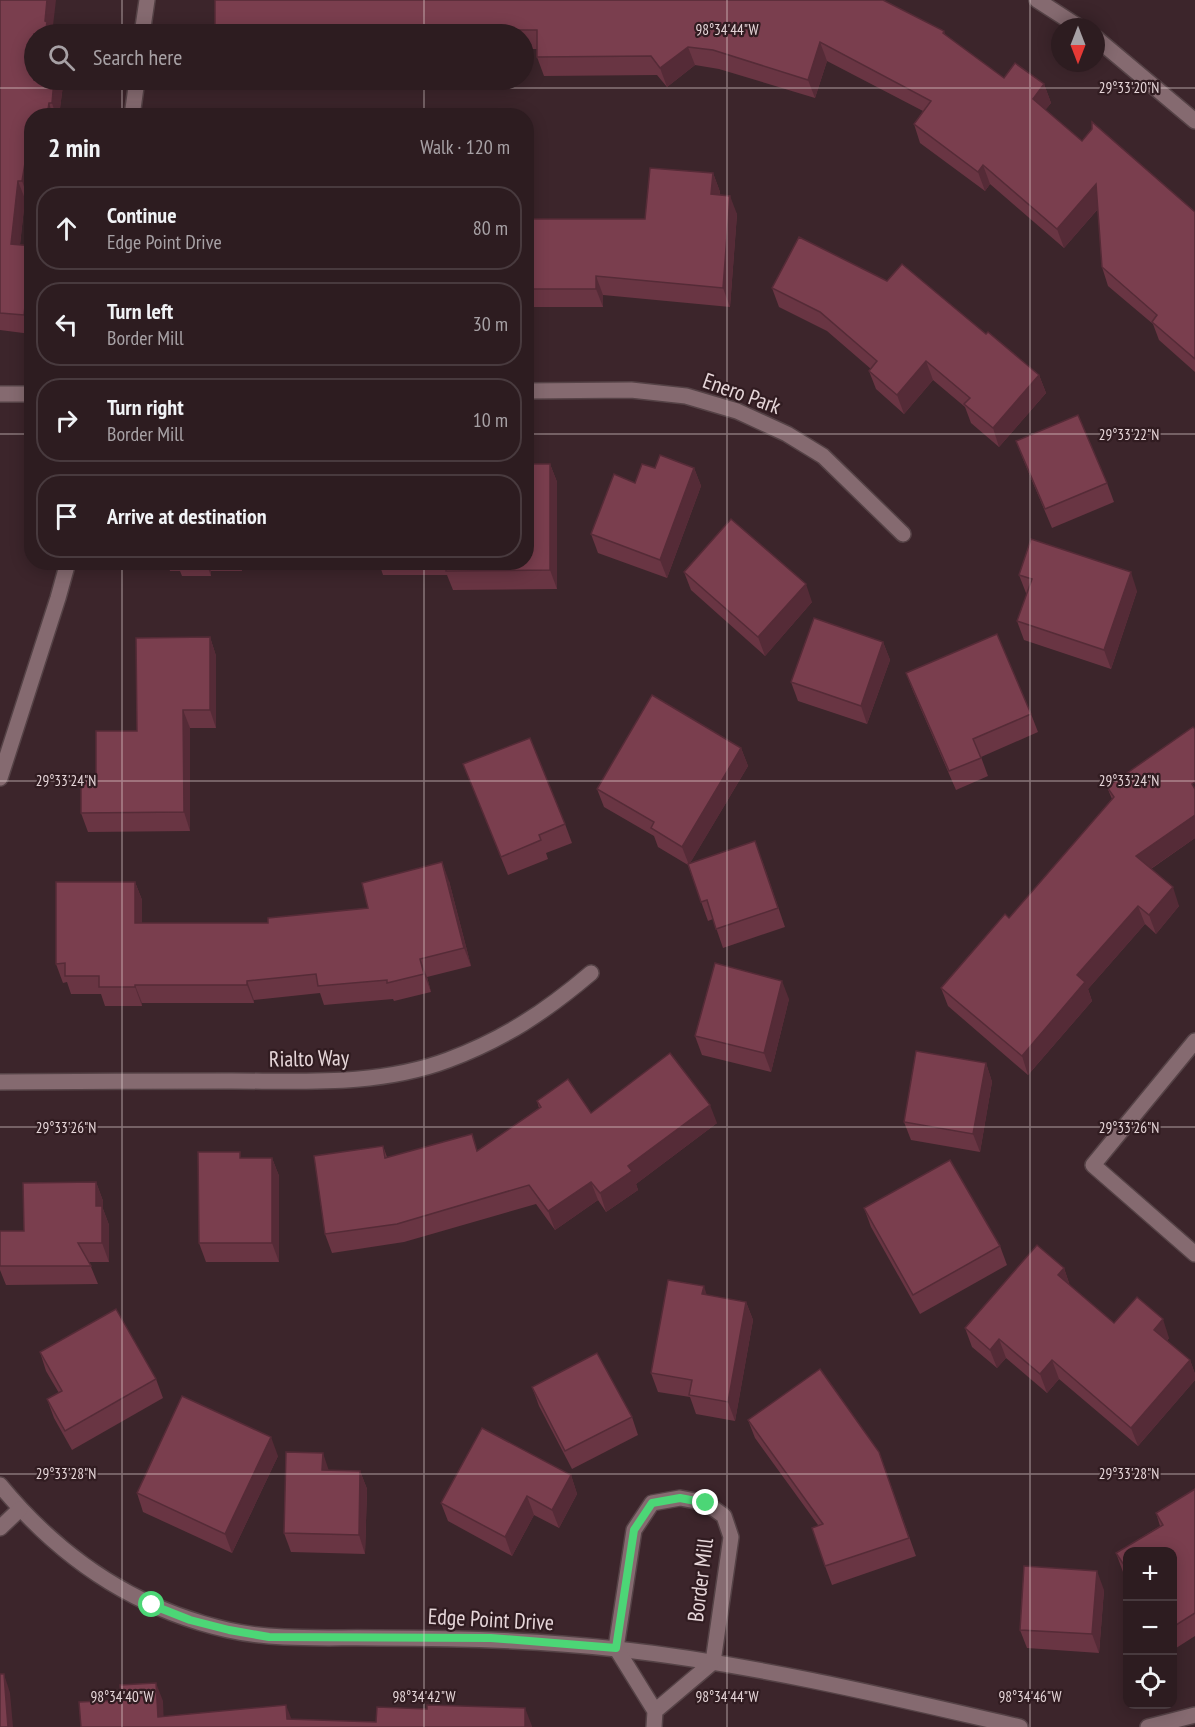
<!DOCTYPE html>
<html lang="en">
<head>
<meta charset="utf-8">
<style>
  body { margin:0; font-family:"PT Sans Narrow",sans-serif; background:#352529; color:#f1f3f6 }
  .controls { position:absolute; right:18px; bottom:18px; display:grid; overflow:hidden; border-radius:12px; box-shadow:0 3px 15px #0003 }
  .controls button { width:54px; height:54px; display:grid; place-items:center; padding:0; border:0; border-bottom:2px solid #483a3e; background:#2d1c20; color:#f1f3f6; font:30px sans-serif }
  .compass { position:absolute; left:1051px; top:18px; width:54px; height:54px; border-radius:50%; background:#2d1c20; box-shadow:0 3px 15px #0003; rotate:180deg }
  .stop { position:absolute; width:18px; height:18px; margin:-14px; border:4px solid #4cd676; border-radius:50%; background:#fff }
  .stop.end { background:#4cd676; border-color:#fff; box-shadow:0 2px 6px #0008 }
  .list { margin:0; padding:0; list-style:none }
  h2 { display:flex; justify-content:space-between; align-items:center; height:78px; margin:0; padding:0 24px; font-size:26px }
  h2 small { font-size:20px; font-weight:400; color:#a7a1a5 }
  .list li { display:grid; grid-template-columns:39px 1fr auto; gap:18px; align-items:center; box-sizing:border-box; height:84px; margin:0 12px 12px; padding:0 12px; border:2px solid #483a3e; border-radius:24px }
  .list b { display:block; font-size:22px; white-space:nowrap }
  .list p { margin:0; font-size:20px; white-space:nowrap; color:#a7a1a5 }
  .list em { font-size:20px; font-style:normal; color:#a7a1a5 }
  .icon { flex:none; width:33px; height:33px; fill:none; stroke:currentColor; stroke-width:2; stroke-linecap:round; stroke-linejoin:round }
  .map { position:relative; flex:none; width:1195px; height:1727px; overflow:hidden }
  .search { position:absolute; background:#2d1c20; box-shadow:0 3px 15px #0003; left:24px; top:24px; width:510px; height:66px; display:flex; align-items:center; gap:15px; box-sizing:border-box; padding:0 21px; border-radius:33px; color:#a7a1a5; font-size:22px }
  .panel { position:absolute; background:#2d1c20; box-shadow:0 3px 15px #0003; left:24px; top:108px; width:510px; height:462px; border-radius:24px }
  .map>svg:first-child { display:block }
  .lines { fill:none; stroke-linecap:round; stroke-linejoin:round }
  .street-casing { stroke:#554246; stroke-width:18 }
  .street { stroke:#856a70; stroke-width:15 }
  .wall { fill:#693543 }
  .shaded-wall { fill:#552b37 }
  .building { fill:#7a3e4e; stroke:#552b37; stroke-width:1.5 }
  .route { stroke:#4cd676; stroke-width:8 }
  .ticks { fill:none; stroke:#e6d6d9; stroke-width:1.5; stroke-opacity:0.45 }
  .labels { text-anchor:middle; stroke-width:4.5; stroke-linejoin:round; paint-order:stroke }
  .street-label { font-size:22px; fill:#e6d6d9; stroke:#311c21 }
  .ticks-label { font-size:15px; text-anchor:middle; fill:#e6d6d9; stroke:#311c21; stroke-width:4.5; stroke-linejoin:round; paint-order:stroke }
</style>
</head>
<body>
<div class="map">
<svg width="1195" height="1727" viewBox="0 0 1195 1727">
  <rect width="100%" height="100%" fill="#3c252b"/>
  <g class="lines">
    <defs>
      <g id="street">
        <path d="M1037 0 1079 27"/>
        <path d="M142 34 147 0"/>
        <path d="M1096 38 1195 121"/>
        <path d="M132 116 137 80"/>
        <path d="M526 391 631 390 686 396 737 411 787 434 823 456 903 534"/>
        <path d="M0 394H32"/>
        <path d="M0 778 58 598 68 562"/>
        <path d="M1195 1041 1093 1165 1195 1254"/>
        <path d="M0 1082C77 1081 155 1081 232 1081 304 1081 379 1086 448 1060 504 1039 545 1012 591 973"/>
        <path d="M0 1485C60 1558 135 1609 228 1630 277 1641 329 1637 379 1638 459 1638 538 1640 617 1649 753 1664 887 1696 1020 1727"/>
        <path d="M0 1528 20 1509"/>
        <path d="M654 1727 655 1711 616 1648 634 1530 652 1503 680 1498 706 1503 724 1516 731 1537 713 1662 655 1711"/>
        <path d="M1148 1727 1195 1715"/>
      </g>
    </defs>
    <use href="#street" class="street-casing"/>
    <use href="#street" class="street"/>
  </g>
  <g class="wall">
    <path d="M0 0 34 80H61L63 85 59 116H32V184L29 200 25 199 20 245 31 334 0 330Z"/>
    <path d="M215 0 944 31 945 35 1004 78 1044 84 1051 103 1045 110 1082 141 1195 212V372L1159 340 1153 324 1108 286 1102 267 1098 209 1064 248 990 184 985 191 920 143 914 124 923 111 827 61 815 98 719 69 695 65 667 87 657 75 544 76 537 57V49H524V34H215Z"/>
    <path d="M220 80H258V84H221Z"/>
    <path d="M713 173 720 192V195L737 214 730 307 603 295V307H531L527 297 526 219H645Z"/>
    <path d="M772 288 986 334 1039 375 1046 393 999 447 971 423 965 407 933 380 904 414 876 389 869 371 871 369 827 331 779 307Z"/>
    <path d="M1016 441 1107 483 1114 502 1052 528 1023 459Z"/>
    <path d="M550 464 557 482V589L453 590 447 575H383L381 569H351L348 562H526Z"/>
    <path d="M655 468H694L701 486 667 578 598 553 591 534Z"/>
    <path d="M167 562H242V571H211V576H182L180 571H170Z"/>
    <path d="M684 572 812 602 765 656 691 590Z"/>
    <path d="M1019 575 1137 591 1111 669 1024 640 1017 621 1027 594 1026 593Z"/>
    <path d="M210 637 216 656V728H190V831L88 832 81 813 96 775 137 731Z"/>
    <path d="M883 642 890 660 867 724 798 701 791 682Z"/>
    <path d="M906 673 1031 714 1038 732 981 757 988 776 956 790 913 691Z"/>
    <path d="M741 748 748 766 690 863 762 860 785 927 723 948 713 919 708 921 688 865 658 847 654 836 604 807 597 789Z"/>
    <path d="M463 764 565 824 572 843 546 853 548 859 508 875Z"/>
    <path d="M1107 787 1195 838 1151 869 1179 906 1156 934 1145 924 1088 989 1092 1001 1028 1075 948 1006 941 988 1009 918 1112 799Z"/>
    <path d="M449 881 471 966 427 977 431 992 394 1001 393 999 324 1005 320 993 254 1000V1003H142V1006H105L101 994H71L67 982 63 983 56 964 135 882 142 900V923H268L368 908Z"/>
    <path d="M789 999 771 1072 702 1055 695 1036Z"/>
    <path d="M986 1063 992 1082 980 1152 911 1140 904 1122Z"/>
    <path d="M537 1101 591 1113 717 1123 636 1184 638 1190 606 1212 598 1200 555 1230 536 1204 404 1242 332 1253 325 1234 383 1146 387 1157 478 1150 539 1108Z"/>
    <path d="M242 1158H272L279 1176V1262H206L199 1243Z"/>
    <path d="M96 1182 103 1201V1209L109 1225V1262H89L98 1284 6 1285 0 1270V1231H24Z"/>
    <path d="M864 1208 1000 1246 1007 1265 920 1314 871 1227Z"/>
    <path d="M1064 1268 1070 1286 1114 1323 1169 1338 1167 1341 1190 1360 1195 1374V1380L1138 1446 1059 1379 1047 1393 1006 1358 997 1368 972 1347 965 1328Z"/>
    <path d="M707 1295 746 1302 753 1320 735 1421 696 1414 690 1397 658 1392 651 1373Z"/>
    <path d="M40 1352 156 1379 163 1398 72 1450 54 1418 47 1399 59 1393 46 1371Z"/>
    <path d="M532 1387 632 1417 638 1435 572 1469 539 1406Z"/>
    <path d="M748 1420 879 1452 916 1556 832 1585 825 1566 818 1525 755 1438Z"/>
    <path d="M278 1456 232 1553 143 1512 137 1493Z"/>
    <path d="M329 1470 360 1471 367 1489 365 1554 291 1552 284 1533Z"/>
    <path d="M571 1475 577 1494 559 1528 534 1515 512 1556 448 1521 441 1503Z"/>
    <path d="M1195 1489V1636L1173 1650V1551H1128V1579L1123 1572 1116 1553 1160 1526 1156 1513Z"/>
    <path d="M1104 1590 1099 1653 1027 1648 1020 1630Z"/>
  </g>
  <g class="shaded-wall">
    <path d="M47 0H56L52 34H45V21Z"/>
    <path d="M820 42 827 61 815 98 808 80Z"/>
    <path d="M688 47 695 65 667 87 660 68Z"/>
    <path d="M54 80H61L63 85 59 116H56L52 103Z"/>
    <path d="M1044 84 1051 103 1039 118 1033 99Z"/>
    <path d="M49 103 53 116H47Z"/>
    <path d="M26 157 32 172V184L29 200 22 181Z"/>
    <path d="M983 165 990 184 985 191 978 172Z"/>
    <path d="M713 173 720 192 718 213 711 194Z"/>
    <path d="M18 181 25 199 18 262 11 244Z"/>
    <path d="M1096 184 1103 203 1064 248 1057 229Z"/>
    <path d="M730 196 737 214 730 307 723 288Z"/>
    <path d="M32 250V326L31 334 24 315Z"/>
    <path d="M596 276 603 295V307L596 289Z"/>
    <path d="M926 361 933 380 904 414 897 395Z"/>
    <path d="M1039 375 1046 393 999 447 993 428Z"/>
    <path d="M550 464 557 482V589L550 570Z"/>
    <path d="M694 468 701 486 667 578 660 560Z"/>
    <path d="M206 562H207L211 571V576Z"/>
    <path d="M239 562H242V571Z"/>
    <path d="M1131 572 1137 591 1111 669 1104 650Z"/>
    <path d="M806 584 812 602 765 656 758 637Z"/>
    <path d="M210 637 216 656V728L210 710Z"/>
    <path d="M883 642 890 660 867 724 861 706Z"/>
    <path d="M183 710 190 728V831L184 812Z"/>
    <path d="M741 748 748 766 689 865 682 847Z"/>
    <path d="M1195 815V838L1143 874 1136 856Z"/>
    <path d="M442 862 449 881 471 966 464 948Z"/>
    <path d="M135 882 142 900V941L135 923Z"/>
    <path d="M1173 887 1179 906 1156 934 1149 915Z"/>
    <path d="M1138 906 1145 924 1088 989 1092 1001 1028 1075 1022 1056 1077 975Z"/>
    <path d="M420 959 427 977 431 992 424 974Z"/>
    <path d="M247 981 254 1000V1003L247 985Z"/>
    <path d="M782 981 789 999 771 1072 764 1053Z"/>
    <path d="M135 985 142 1003V1006L135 987Z"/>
    <path d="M986 1063 992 1082 980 1152 973 1134Z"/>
    <path d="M710 1105 717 1123 636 1184 638 1190 606 1212 600 1193 628 1166Z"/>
    <path d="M272 1158 279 1176V1262L272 1243Z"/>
    <path d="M96 1182 103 1201V1209L109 1225V1262L102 1243 96 1206Z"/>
    <path d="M591 1182 598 1200 555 1230 548 1211Z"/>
    <path d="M1064 1268 1070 1286 1058 1275Z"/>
    <path d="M704 1286 710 1305 702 1294Z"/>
    <path d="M746 1302 753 1320 735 1421 728 1402Z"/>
    <path d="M1163 1319 1169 1338 1161 1348 1154 1330Z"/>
    <path d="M999 1339 1006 1358 997 1368 990 1350Z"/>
    <path d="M1052 1360 1059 1379 1047 1393 1040 1374Z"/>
    <path d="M1190 1360 1195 1374V1380L1138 1446 1131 1428Z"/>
    <path d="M271 1437 278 1456 232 1553 225 1534Z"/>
    <path d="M323 1453 329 1471 322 1470Z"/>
    <path d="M360 1471 367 1489 365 1554 359 1535Z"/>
    <path d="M571 1475 577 1494 559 1528 552 1510Z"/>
    <path d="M527 1496 534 1515 512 1556 505 1537Z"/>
    <path d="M1097 1571 1104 1590 1099 1653 1092 1634Z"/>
    <path d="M4 1674 10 1693 13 1727H8Z"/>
    <path d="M156 1683 163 1701 164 1727 158 1717Z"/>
    <path d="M286 1705 293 1723 287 1719Z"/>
    <path d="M525 1708 532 1726V1727H525Z"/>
  </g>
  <g class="building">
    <path d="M0 0H47L45 21 47 22 45 34H34V80H54L52 103H49L47 116H32V158L26 157 22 181H18L11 244 32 246 24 315 0 313Z"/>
    <path d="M215 0H883L944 31 943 33 1004 78 1015 63 1044 84 1033 99 1082 141 1092 129V122L1195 212V359L1152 322 1157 315 1102 267 1096 184 1057 229 983 165 978 172 914 124 931 101 820 42 808 80 713 50 688 47 660 68 651 56 537 57V30H408V34H215Z"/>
    <path d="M650 168 713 173 711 194 730 196 723 288 596 276V289H526V219H645Z"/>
    <path d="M799 237 887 281 902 264 986 334 988 332 1039 375 993 428 964 404 970 398 926 361 897 395 869 371 877 361 820 312 772 288Z"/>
    <path d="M1078 415 1107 483 1045 509 1016 441Z"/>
    <path d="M660 455 694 468 660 560 591 534 614 474 635 483 642 464 655 468Z"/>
    <path d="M526 464H550V570L446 571V562H526Z"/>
    <path d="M731 519 806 584 758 637 684 572Z"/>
    <path d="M1031 539 1131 572 1104 650 1017 621 1032 579 1019 575Z"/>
    <path d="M814 618 883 642 861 706 791 682Z"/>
    <path d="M997 634 1031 714 973 739 981 758 949 771 906 673Z"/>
    <path d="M210 637V710H183L184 812 81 813V775H96V731H137L136 638Z"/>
    <path d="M652 695 741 748 682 847 651 828 654 822 597 789Z"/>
    <path d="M1193 727 1195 729V782L1192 784 1195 789V815L1136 856 1173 887 1149 915 1138 906 1077 975 1085 982 1022 1056 941 988 1005 914 1009 918 1114 797 1107 787Z"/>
    <path d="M530 738 565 824 539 835 541 840 501 857 463 764Z"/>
    <path d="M755 841 778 908 716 929 707 900 701 902 688 864Z"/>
    <path d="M442 862 464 948 420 959 424 974 387 983V980L318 986 316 974 247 981V985H135V987H99V976H65V963L56 964V882H135V923H268V918L368 908 362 883Z"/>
    <path d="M715 963 782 981 764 1053 695 1036Z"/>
    <path d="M916 1051 986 1063 973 1134 904 1122Z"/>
    <path d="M670 1053 710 1105 628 1166 632 1171 600 1193 591 1182 548 1211 529 1185 397 1224 325 1234 314 1156 383 1146 385 1158 472 1134 477 1151 541 1107 537 1101 568 1079 591 1113Z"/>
    <path d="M198 1152H240V1158H272V1243H199Z"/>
    <path d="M950 1160 1000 1246 913 1295 864 1208Z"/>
    <path d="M96 1182V1206H102V1243H78L91 1266H0V1231H24L23 1183Z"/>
    <path d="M1037 1245 1064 1268 1058 1275 1114 1323 1137 1297 1163 1319 1154 1330 1190 1360 1131 1428 1052 1360 1040 1374 999 1339 990 1350 965 1328Z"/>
    <path d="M668 1280 704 1286 702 1294 746 1302 728 1402 689 1395 692 1380 651 1373Z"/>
    <path d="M116 1309 156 1379 65 1431 47 1399 62 1391 40 1352Z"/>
    <path d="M597 1353 632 1417 565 1451 532 1387Z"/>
    <path d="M820 1369 879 1452 909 1538 825 1566 812 1528 823 1524 748 1420Z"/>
    <path d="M182 1396 271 1437 225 1534 137 1493Z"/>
    <path d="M482 1428 571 1475 552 1510 527 1496 505 1537 441 1503Z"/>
    <path d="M286 1452 323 1453 322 1470 360 1471 359 1535 284 1533Z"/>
    <path d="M1195 1489V1613L1173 1627V1551H1128V1571L1116 1553 1163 1525 1156 1513Z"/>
    <path d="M1024 1566 1097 1571 1092 1634 1020 1630Z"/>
    <path d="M0 1674H4L8 1727H0Z"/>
    <path d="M156 1683 158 1717 286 1705 287 1719 376 1722 377 1707 427 1709V1705L525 1708V1727H81L79 1702 121 1700 120 1685Z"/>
  </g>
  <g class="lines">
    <path class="route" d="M152 1605 190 1620 229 1630 269 1637 491 1638 616 1648 634 1530 652 1503 680 1498 706 1503"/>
  </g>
  <path class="ticks" d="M122 0V34M424 0V34M727 0V1727M1030 0V1727M122 80V116M424 80V116M0 88H1195M0 434H32M526 434H1195M122 562V1727M424 562V1727M0 781H1195M0 1127H1195M0 1474H1195"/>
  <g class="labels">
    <g class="street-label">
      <text transform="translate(742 393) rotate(20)" y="8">Enero Park</text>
      <text transform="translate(309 1058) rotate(-1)" y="8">Rialto Way</text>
      <text transform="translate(700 1580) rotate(-83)" y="8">Border Mill</text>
      <text transform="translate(491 1619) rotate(3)" y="8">Edge Point Drive</text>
    </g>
  </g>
  <g class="ticks-label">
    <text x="727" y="35">98°34'44"W</text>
    <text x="1129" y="93">29°33'20"N</text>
    <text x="1129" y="440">29°33'22"N</text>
    <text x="66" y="786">29°33'24"N</text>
    <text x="1129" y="786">29°33'24"N</text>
    <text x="66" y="1133">29°33'26"N</text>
    <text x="1129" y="1133">29°33'26"N</text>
    <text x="66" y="1479">29°33'28"N</text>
    <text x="1129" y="1479">29°33'28"N</text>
    <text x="122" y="1702">98°34'40"W</text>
    <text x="424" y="1702">98°34'42"W</text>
    <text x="727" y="1702">98°34'44"W</text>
    <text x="1030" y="1702">98°34'46"W</text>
  </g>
</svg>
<div class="controls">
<button>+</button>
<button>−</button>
<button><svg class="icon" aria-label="locate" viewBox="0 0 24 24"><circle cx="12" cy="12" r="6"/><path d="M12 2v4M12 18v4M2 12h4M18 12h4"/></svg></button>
</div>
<svg class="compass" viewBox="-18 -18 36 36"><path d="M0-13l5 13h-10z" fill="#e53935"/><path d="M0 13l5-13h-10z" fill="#a7a1a5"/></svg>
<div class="stop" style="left:152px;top:1605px"></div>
<div class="stop end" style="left:706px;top:1503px"></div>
<div class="search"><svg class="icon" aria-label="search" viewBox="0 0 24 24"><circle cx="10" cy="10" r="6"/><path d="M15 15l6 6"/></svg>Search here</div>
<section class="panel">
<h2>2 min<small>Walk · 120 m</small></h2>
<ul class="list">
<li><svg class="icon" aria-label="ahead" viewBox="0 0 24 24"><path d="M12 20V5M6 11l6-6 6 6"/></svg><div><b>Continue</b><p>Edge Point Drive</p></div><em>80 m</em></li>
<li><svg class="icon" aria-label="left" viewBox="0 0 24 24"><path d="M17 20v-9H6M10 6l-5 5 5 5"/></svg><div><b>Turn left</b><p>Border Mill</p></div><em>30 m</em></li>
<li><svg class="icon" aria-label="right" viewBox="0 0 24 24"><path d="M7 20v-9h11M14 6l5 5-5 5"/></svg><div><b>Turn right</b><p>Border Mill</p></div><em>10 m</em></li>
<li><svg class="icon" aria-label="arrive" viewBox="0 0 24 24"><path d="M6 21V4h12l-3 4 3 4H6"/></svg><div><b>Arrive at destination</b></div></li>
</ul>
</section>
</div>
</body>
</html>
